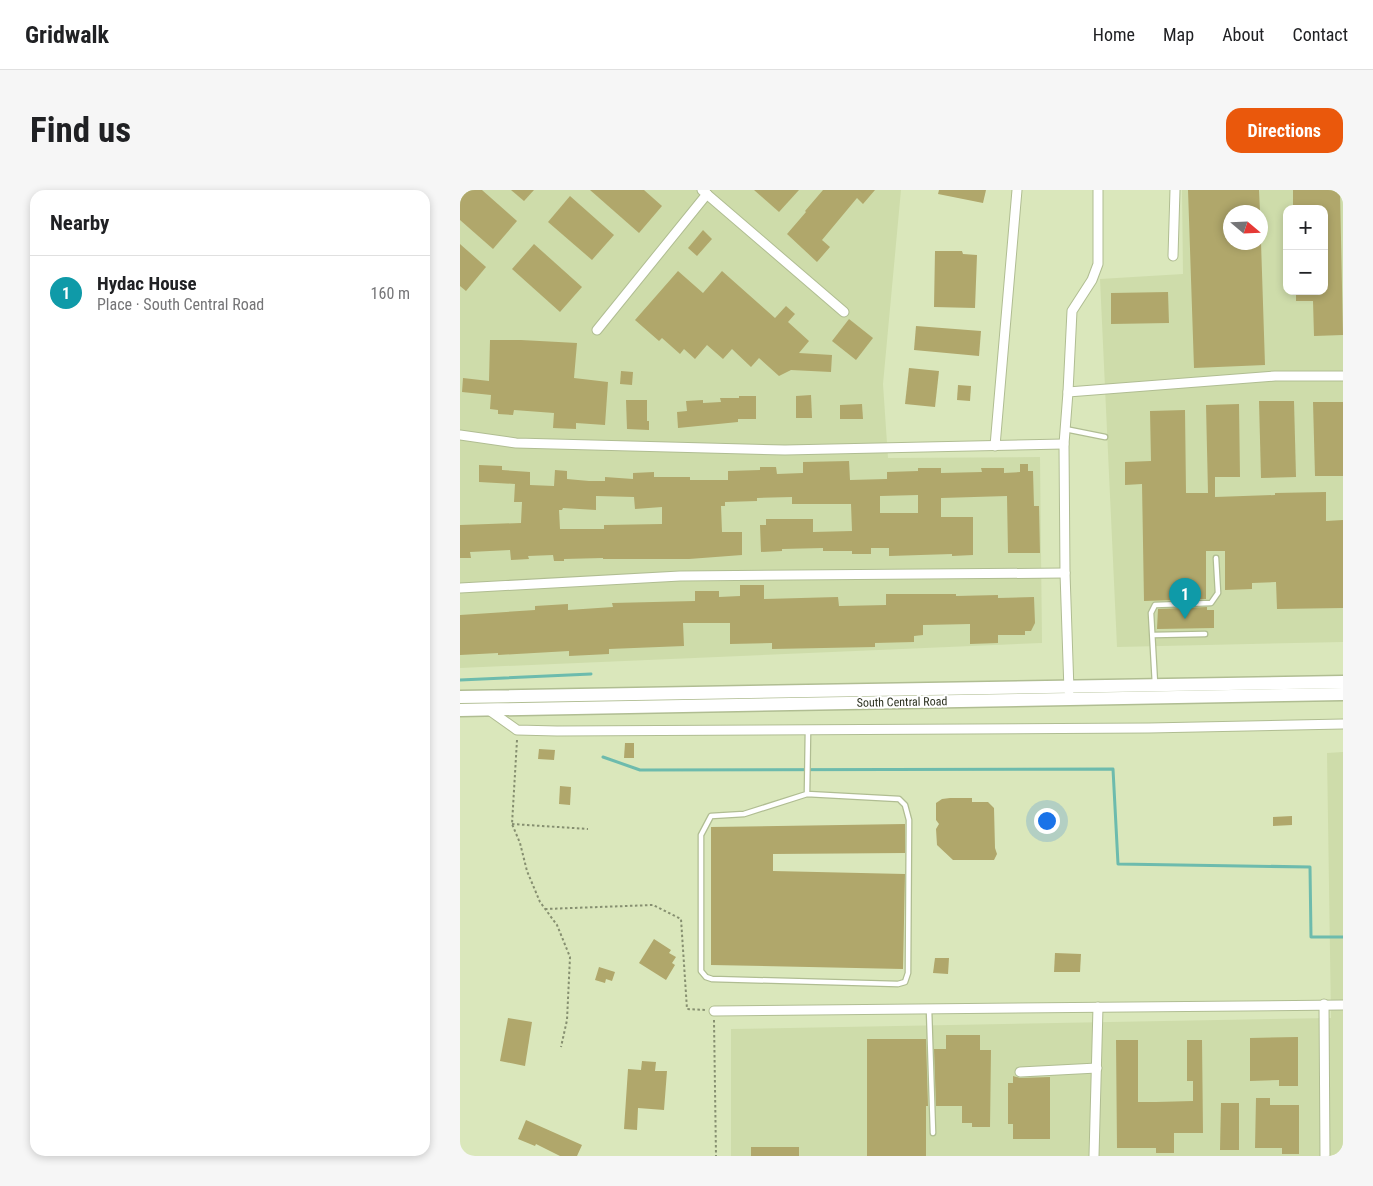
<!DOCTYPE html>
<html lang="en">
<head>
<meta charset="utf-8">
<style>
  body { margin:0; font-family:"Roboto Condensed",sans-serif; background:#f6f6f6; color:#202124 }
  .controls { position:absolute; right:15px; top:15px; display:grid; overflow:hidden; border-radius:10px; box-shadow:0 2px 8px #0003 }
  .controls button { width:45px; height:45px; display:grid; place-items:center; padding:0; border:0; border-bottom:1px solid #e0e0e0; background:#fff; color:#202124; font:25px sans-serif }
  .compass { position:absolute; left:763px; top:15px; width:45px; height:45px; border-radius:50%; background:#fff; box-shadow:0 2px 8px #0003; rotate:109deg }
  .you { position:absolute; left:586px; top:630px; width:18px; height:18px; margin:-12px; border:4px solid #fff; border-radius:50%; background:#1a73e8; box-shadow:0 0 0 8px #1a73e833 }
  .badge { display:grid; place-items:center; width:32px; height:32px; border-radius:50%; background:#ea580c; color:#fff; font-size:16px; font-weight:700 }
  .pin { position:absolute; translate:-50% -41px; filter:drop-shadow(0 1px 2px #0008) }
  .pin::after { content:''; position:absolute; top:26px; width:18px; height:15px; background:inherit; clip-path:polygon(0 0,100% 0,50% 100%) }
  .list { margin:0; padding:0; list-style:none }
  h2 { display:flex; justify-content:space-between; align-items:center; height:65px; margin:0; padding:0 20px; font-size:21px }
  h2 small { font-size:16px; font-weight:400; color:#757577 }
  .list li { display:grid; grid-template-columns:32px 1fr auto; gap:15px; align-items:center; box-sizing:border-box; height:75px; padding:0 20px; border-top:1px solid #e0e0e0 }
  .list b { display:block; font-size:19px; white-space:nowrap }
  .list p { margin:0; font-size:16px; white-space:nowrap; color:#757577 }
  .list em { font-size:16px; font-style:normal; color:#757577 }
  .map { position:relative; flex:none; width:883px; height:966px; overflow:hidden; border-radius:15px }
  header { display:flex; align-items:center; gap:30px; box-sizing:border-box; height:70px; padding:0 25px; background:#fff; border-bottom:1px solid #e0e0e0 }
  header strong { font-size:24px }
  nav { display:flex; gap:28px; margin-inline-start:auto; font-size:18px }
  .intro { display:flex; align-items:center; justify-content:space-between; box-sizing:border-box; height:120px; padding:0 30px }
  h1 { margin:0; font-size:35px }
  .button { padding:12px 22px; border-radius:15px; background:#ea580c; color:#fff; font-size:18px; font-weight:700 }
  main { display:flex; gap:30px; padding:0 30px }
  aside { flex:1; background:#fff; border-radius:15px; box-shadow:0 2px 8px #0003 }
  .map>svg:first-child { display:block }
  .built { fill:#cedcaa; fill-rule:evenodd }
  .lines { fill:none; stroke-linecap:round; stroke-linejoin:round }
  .stream { stroke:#6dbbad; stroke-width:3 }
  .building { fill:#b0a76b; fill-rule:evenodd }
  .service-casing { stroke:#b0bd92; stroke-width:7 }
  .minor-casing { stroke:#b0bd92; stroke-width:11 }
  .secondary-casing { stroke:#b0bd92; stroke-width:15 }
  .path { stroke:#868f70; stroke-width:2; stroke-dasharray:2.5 2.5; stroke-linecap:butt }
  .service { stroke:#fff; stroke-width:4.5 }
  .minor { stroke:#fff; stroke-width:9 }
  .secondary { stroke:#fff; stroke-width:12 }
  .labels { text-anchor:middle; stroke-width:4; stroke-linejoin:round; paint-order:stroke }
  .street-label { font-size:12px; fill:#2c3120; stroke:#fff }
</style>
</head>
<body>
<header>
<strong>Gridwalk</strong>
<nav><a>Home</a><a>Map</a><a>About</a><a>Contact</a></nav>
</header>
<div class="intro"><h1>Find us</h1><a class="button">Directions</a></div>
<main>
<aside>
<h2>Nearby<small></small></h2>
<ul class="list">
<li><span class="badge" style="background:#0f9aa8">1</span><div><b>Hydac House</b><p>Place · South Central Road</p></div><em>160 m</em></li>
</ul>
</aside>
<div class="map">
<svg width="883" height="966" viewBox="0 0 883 966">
  <rect width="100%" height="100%" fill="#dae7bb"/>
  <g class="built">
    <path d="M0 0H441L423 194 428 268 580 267 582 453 0 478Z"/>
    <path d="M722 0H883V452L657 457 640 89 723 84ZM827 19H864V101H827ZM771 22H801V52H771Z"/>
    <path d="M883 562V966H271V839L871 828 867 563Z"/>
  </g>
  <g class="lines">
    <g class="stream">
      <path d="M0 490 131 484"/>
      <path d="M143 567 180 580 653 579 658 674 850 677 851 747H883"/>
    </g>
  </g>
  <g class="building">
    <path d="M0 0H22L57 31 33 59 0 30Z"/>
    <path d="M51 0H74L64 11Z"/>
    <path d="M130 0H184L202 16 179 43Z"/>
    <path d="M294 0H339L319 22Z"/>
    <path d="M363 0H415L403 14 397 8 362 50 370 57 357 72 327 44 346 22 345 21Z"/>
    <path d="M479 0H526L523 13 478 4Z"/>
    <path d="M728 0H799L800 22H770V52H801L805 175 734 178Z"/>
    <path d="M833 0H880L883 145 854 146 853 111H836V101H864V19H833Z"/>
    <path d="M110 6 154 45 132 70 88 32Z"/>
    <path d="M243 40 252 49 237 66 228 58Z"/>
    <path d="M0 54 26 77 6 101 0 96Z"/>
    <path d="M74 54 122 97 100 122 52 79Z"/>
    <path d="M475 61H502L503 64 517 65 515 118 474 117Z"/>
    <path d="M218 81 243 103 262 81 315 128 326 116 335 124 328 132 349 151 339 163 372 165 371 182 331 180 319 186 299 168 291 177 272 159 263 169 247 155 235 169 224 159 220 164 202 148 199 151 175 130Z"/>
    <path d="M708 102 709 133 651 134V103Z"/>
    <path d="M389 129 413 148 396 170 372 151Z"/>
    <path d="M456 136 521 141 519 166 454 160Z"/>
    <path d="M30 150H61L117 153 114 188 148 192 145 235 116 233V239L93 238 94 223 54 220 53 225 38 224V220L30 219 31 205 2 202 3 188 29 191Z"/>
    <path d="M449 178 479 181 475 217 445 214Z"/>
    <path d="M161 181 173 182 172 195 160 194Z"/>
    <path d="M498 195 511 196 510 211 497 210Z"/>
    <path d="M351 205 352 228H336V206Z"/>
    <path d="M279 206H296V229H278V232L218 238 217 222 227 221 226 211 243 210V213L261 212 260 208H279Z"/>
    <path d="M166 210H187V231H189V240L167 239Z"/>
    <path d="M799 211H834L836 287 801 288Z"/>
    <path d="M853 212H883V286H855Z"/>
    <path d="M402 214 403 229H380V215Z"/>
    <path d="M779 214 780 287H755V307L815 305V303L866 302V331L883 330V418L817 419 816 392 792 393V399L765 400V361H746V409L684 411 682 294 665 295V272L691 271 690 221 725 220 726 303H748L746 215Z"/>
    <path d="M389 271 390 290 427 289V282L458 281V278H481V283L522 282 521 278H544V283L560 282V274H568V281H573L574 316H579L580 363H548L547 306 481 308V327H513V365L492 366V364L429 366V358H411V364H392V361H363V358L322 359V361L301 362 300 335H306V329H353V342L392 341 391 314H332V307L297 308V311L265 312V316H261L262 342H282V365L229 369H143V368L104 369V371H94L93 365 68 366 69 369 51 370 50 360 10 362 11 368H0V335L61 333 62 312H54L55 294 19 292V275L42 276V280L70 282V295L94 296 95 280 107 281V289L129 291H145V287L173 289V283L194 282V287H230V290H268V281L300 280V277H316L317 284 343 283V272ZM458 305V323H420V306ZM136 306 174 307 175 319 202 317V334L144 335V339H100L99 320H102L103 318 136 320Z"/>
    <path d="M280 395H304V409L378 407 379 416 426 415V404H496V406L538 405V408L574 407 575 433 571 441H565V445H538V453L510 454V434L463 435V445L454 446V452L415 453V457L312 459V453L270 454V433H223L224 456 149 459V464L109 466V461L38 465V463L0 465V425L75 420V416L108 414V420L153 417 152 413 235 411V401H259V407L280 406Z"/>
    <path d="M747 417V420H754V438L697 439 698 419Z"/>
    <path d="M165 553H174V568H164Z"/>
    <path d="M79 559 95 560 94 570 78 569Z"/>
    <path d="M100 596 111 597 110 615 99 614Z"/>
    <path d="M490 608H512V612H528L534 618 535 658 537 664 534 670H493L477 655 476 639 479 634 476 630V613L482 609Z"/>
    <path d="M832 626V635L813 636V627Z"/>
    <path d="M445 634V663L313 664V681L445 684 443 779 251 775V637Z"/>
    <path d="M194 749 211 760 209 763 216 767 212 773 215 775 206 790 179 773Z"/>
    <path d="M595 763 621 764 620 782H594Z"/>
    <path d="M475 768H489L488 784 473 783Z"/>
    <path d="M139 777 155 782 152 791 146 789 145 793 135 790Z"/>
    <path d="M48 828 72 832 65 876 40 871Z"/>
    <path d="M486 845H520V860H531L530 937H512V933H502V916H476L474 859H486Z"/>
    <path d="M838 847V896H819V890L790 891V848Z"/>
    <path d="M407 849H466L468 916H466V966H407Z"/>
    <path d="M656 850H678V912H696L733 911V891H727V850H742L743 943H714V963H696V958H657Z"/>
    <path d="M182 871 196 872 195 881H207L204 920 178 918 177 940 164 939 168 879 181 880Z"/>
    <path d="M553 886 560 888 590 887V949H553V934H548V893H553Z"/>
    <path d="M796 908H810V915H839V964H822V958H795Z"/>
    <path d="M761 913H779V960H760Z"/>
    <path d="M66 930 122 955 117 966H100L76 954 75 956 58 949Z"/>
    <rect x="291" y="957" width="48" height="9"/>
  </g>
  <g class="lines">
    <defs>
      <g id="service">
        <path d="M605 239 645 247"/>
        <path d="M693 445 745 444"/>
        <path d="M695 494 691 423 695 415 751 413 758 403 756 368"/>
        <path d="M347 604 284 624 251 626 241 645V781L246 787 252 789 438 794 445 792 448 783 449 630 445 615 439 609 347 604 348 540"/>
        <path d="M469 819 473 943"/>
      </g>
      <g id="minor">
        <path d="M242 0 384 122"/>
        <path d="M713 66 715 0"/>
        <path d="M137 140 247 4"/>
        <path d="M608 202 612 121 632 90 638 74V0"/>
        <path d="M0 245 56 253 325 260 604 254"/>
        <path d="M535 256 557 0"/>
        <path d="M0 398 220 386 605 383"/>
        <path d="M609 501 605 383 604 254 608 202 815 186H883"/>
        <path d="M29 520 57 540 97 541 689 538 883 534"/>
        <path d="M864 814 865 966"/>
        <path d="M254 821 883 815"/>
        <path d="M560 882 637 878"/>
        <path d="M634 966 638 817"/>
      </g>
      <g id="secondary">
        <path d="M0 507 883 492"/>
        <path d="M0 520 883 504"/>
      </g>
    </defs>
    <use href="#service" class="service-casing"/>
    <use href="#minor" class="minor-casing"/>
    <use href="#secondary" class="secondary-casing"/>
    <g class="path">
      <path d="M57 550 52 634 60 653 67 681 80 712 97 735 110 767 107 830 101 857"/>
      <path d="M52 634 128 639"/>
      <path d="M85 719 193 715 221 729 227 819 246 820"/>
      <path d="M254 830 256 966"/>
    </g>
    <use href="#service" class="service"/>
    <use href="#minor" class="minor"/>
    <use href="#secondary" class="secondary"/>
  </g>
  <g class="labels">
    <g class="street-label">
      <text transform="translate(442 512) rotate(-1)" y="4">South Central Road</text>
    </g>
  </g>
</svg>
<div class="controls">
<button>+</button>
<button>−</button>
</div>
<svg class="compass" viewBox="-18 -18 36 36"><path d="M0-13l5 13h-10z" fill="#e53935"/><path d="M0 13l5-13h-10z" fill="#757577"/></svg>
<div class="you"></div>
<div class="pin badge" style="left:725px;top:429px;background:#0f9aa8">1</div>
</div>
</main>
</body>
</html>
